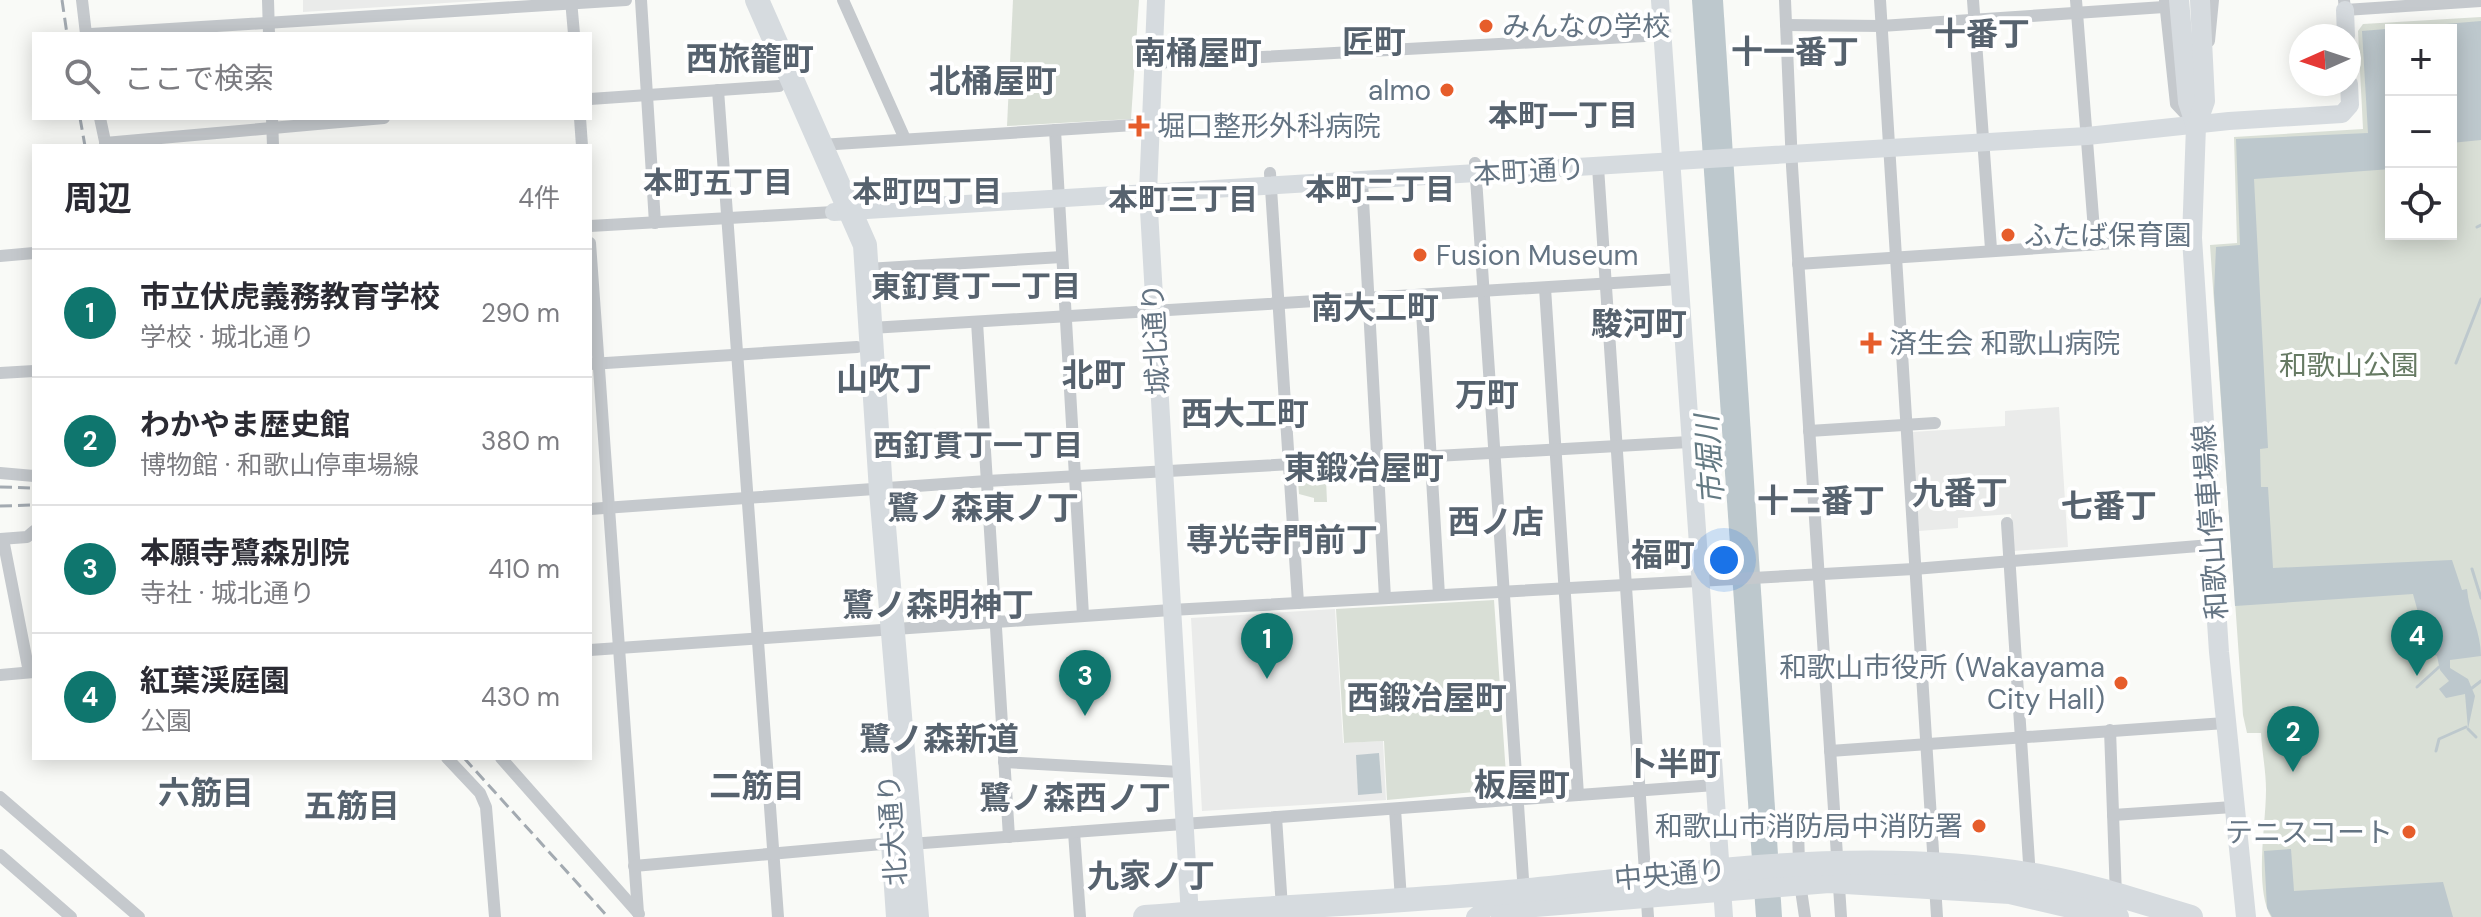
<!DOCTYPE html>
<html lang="ja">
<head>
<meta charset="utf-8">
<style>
  body { margin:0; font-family:"DM Sans","Noto Sans JP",sans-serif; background:#f2f2f3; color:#2b2b33 }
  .controls { position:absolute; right:24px; top:24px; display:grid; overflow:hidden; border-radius:0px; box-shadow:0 4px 20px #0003 }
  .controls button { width:72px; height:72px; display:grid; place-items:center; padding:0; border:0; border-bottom:2px solid #e1e1e2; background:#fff; color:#2b2b33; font:40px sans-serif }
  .compass { position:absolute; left:2289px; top:24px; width:72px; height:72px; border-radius:50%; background:#fff; box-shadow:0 4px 20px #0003; rotate:267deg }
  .you { position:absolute; left:1724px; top:560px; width:28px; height:28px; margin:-20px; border:6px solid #fff; border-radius:50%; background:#1a73e8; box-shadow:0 0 0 12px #1a73e833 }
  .badge { display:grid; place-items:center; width:52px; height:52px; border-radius:50%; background:#0f766e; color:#fff; font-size:26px; font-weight:700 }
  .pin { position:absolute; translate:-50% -66px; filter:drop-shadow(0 2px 4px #0008) }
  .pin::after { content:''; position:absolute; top:42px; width:28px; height:24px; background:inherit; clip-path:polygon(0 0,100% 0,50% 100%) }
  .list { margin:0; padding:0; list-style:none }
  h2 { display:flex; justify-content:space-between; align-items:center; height:104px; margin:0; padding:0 32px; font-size:34px }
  h2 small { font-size:26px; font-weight:400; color:#7c7c81 }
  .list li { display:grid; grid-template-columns:52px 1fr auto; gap:24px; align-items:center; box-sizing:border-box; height:128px; padding:0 32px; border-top:2px solid #e1e1e2 }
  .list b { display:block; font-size:30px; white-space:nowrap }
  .list p { margin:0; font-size:26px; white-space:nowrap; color:#7c7c81 }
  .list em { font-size:26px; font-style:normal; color:#7c7c81 }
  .icon { flex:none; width:44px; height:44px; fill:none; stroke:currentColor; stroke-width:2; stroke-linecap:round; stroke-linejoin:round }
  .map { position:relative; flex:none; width:2481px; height:917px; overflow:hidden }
  .search { position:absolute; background:#fff; box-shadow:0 4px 20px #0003; left:32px; top:32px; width:560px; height:88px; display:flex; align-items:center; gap:20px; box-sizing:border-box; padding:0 28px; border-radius:0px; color:#7c7c81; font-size:30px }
  .panel { position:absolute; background:#fff; box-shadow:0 4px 20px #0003; left:32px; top:144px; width:560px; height:616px; border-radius:0px }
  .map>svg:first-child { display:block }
  .built { fill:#eaebea }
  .green { fill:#d9dfd6; fill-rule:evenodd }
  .water { fill:#bdc8cd }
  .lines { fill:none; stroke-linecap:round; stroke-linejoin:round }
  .stream { stroke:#bdc8cd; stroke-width:3 }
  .street { stroke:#c5c9cd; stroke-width:12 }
  .secondary { stroke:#d6dbdf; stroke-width:18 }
  .primary { stroke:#d6dbdf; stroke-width:20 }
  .highway { stroke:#d6dbdf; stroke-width:24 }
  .rail { stroke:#a3aab1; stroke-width:3; stroke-dasharray:12 6; stroke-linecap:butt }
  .poi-dot { fill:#e65d2b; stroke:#fff; stroke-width:3 }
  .labels { text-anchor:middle; stroke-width:8; stroke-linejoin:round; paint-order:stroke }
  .poi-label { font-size:28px; fill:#647483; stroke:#fff; text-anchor:start }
  .street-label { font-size:28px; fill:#647483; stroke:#fff }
  .park-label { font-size:28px; fill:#667a63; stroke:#fff }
  .neighbourhood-label { font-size:30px; font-weight:bold; fill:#56626e; stroke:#fff }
  .water-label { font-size:30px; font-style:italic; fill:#647a83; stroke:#fff }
  .quarter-label { font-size:32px; font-weight:bold; fill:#56626e; stroke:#fff }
</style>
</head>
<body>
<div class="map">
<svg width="2481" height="917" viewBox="0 0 2481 917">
  <rect width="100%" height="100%" fill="#f9faf7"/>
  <g class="built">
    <path d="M303 0H492L303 12Z"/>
    <path d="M2059 407 2068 547 2014 551 2011 514 1958 518V528L1919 531 1912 432 2005 426V411Z"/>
    <path d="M1335 609 1343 743 1383 741 1386 800 1202 811 1191 618Z"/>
  </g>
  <g class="green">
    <path d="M1013 0H1139L1131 119 1007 126Z"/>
    <path d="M2481 17V917H2271C2254 887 2266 825 2266 790 2266 771 2262 752 2261 733H2247L2243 715 2210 245 2237 243 2234 137 2363 129 2358 31 2363 24ZM2391 30H2451V234H2391Z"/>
    <path d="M1326 479 1327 502H1314V498L1299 494 1298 481Z"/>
    <path d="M1494 600 1507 789 1387 800 1384 741 1344 743 1336 609Z"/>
  </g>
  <g class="water">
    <path d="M1692 0H1723L1782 917H1756Z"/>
    <path d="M2481 21V140L2451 143V30H2391V169L2254 179 2268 448 2260 449 2261 487H2268L2273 568 2452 560 2462 590 2467 589C2469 613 2481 632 2481 656L2450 660V668L2468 679 2475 696 2468 729 2465 694 2446 698 2439 689 2449 681 2440 670 2437 656 2426 651 2429 639 2422 627 2413 594 2235 606 2214 293 2216 247 2240 245 2236 139 2368 133 2362 31Z"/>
    <path d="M1379 753 1382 793 1358 795 1356 755Z"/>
    <path d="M2291 849 2294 891 2443 882 2453 917H2272L2267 908 2264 851Z"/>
  </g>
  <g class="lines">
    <g class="stream">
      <path d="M2477 227 2481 225"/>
      <path d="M2456 363 2481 299"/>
      <path d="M2472 569 2481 598"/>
      <path d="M2417 687 2439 667"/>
      <path d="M2472 688 2481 681"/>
      <path d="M2468 729 2476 737"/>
      <path d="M2436 751 2439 739 2466 727"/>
    </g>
    <g class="street">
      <path d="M82 0 86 34"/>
      <path d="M268 0 269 34"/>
      <path d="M571 0 574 34"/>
      <path d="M641 0 655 223"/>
      <path d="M843 0 905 139"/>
      <path d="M1785 0 1792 166 1841 917"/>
      <path d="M1880 0 1934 867"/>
      <path d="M1973 0 1991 249"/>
      <path d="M2076 0 2095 243"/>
      <path d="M2344 0 2345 10 2481 1"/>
      <path d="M2165 1 2176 104 2191 120"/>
      <path d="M1786 25 1881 26 2179 6"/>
      <path d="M91 34 626 0"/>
      <path d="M2209 41 2213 0"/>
      <path d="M1153 63 1663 35"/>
      <path d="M718 90 778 917"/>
      <path d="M590 99 779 86"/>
      <path d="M100 118 106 146"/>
      <path d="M272 118 273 146"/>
      <path d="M580 118 582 146"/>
      <path d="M1055 130 1083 615"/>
      <path d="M105 143 384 118"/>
      <path d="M820 145 1150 124"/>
      <path d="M1475 163 1524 894"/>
      <path d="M1598 167 1648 917"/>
      <path d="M1270 173 1298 603"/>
      <path d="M1362 181 1385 598"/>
      <path d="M590 226 834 212"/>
      <path d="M590 243 638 913"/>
      <path d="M0 256 34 253"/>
      <path d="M1798 264 2192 238"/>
      <path d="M867 269 1062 257"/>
      <path d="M1545 288 1578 795"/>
      <path d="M1421 295 1439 595"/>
      <path d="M977 322 1009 837"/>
      <path d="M871 328 1679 279"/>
      <path d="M590 364 857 347"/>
      <path d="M0 373 34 371"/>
      <path d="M1809 431 1935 423"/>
      <path d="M0 473 34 476"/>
      <path d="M590 509 987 481 1689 442"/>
      <path d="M2007 523 2030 878"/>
      <path d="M0 539 27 537 34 531"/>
      <path d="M3 539 29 672"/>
      <path d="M590 650 1171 610 1914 569 2211 545"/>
      <path d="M0 675 34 672"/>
      <path d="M2110 730 2116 896"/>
      <path d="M1830 751 2225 723"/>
      <path d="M447 758 480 793 486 807 495 917"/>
      <path d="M501 758 639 914"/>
      <path d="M1004 762 1180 772"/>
      <path d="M0 797 139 917"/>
      <path d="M1395 809 1401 900"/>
      <path d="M2113 815 2233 807"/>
      <path d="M1276 817 1282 908"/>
      <path d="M1074 832 1080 917"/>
      <path d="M910 844 1715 785"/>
      <path d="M0 855 71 917"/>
      <path d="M1799 864 1798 829 1835 825"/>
      <path d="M634 866 893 843"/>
      <path d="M1800 883 1805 917"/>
      <path d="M1935 885 1937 917"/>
    </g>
    <g class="secondary">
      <path d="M1156 0 1148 193 1190 917"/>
      <path d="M1660 0 1724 917"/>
      <path d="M2345 10 2346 36"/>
      <path d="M834 212 2087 136 2229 121 2342 114 2350 105 2349 84"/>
      <path d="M1475 917 1508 892 1512 907 1500 917"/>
    </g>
    <g class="primary">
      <path d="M2179 0 2188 102 2196 126"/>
      <path d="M2200 0 2205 101 2196 126 2192 238 2219 652 2246 917"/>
    </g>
    <g class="highway">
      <path d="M757 0 865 245 881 491 917 917"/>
      <path d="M892 828 898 917"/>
      <path d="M1511 907 1829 881 2010 892 2117 917"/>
      <path d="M1145 917C1266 907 1387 903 1508 892 1686 875 1866 844 2045 877 2094 886 2143 903 2191 917"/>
    </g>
    <g class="rail">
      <path d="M62 0 67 34"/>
      <path d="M80 118 85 146"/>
      <path d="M0 487 34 488"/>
      <path d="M0 506 34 505"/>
      <path d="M464 758 608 917"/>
    </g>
  </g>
  <g class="poi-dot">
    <circle cx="1486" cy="26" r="8"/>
    <circle cx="1447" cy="90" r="8"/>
    <path d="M1135 114h8v8h8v8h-8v8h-8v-8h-8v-8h8z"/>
    <circle cx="2008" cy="235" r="8"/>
    <circle cx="1420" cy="255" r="8"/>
    <path d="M1867 331h8v8h8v8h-8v8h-8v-8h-8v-8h8z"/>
    <circle cx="2121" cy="683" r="8"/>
    <circle cx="1979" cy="826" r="8"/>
    <circle cx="2409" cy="832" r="8"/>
  </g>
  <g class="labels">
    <g class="poi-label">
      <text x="1502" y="36">みんなの学校</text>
      <text x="1431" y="100" text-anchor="end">almo</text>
      <text x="1157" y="136">堀口整形外科病院</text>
      <text x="2024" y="245">ふたば保育園</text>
      <text x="1436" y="265">Fusion Museum</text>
      <text x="1889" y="353">済生会 和歌山病院</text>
      <text x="2105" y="677" text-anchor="end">和歌山市役所 (Wakayama<tspan x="2105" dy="32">City Hall)</tspan></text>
      <text x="1963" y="836" text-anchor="end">和歌山市消防局中消防署</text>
      <text x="2393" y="842" text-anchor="end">テニスコート</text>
    </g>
    <g class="street-label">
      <text transform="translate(1529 171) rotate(-3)" y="10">本町通り</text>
      <text transform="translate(1155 339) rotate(-93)" y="10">城北通り</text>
      <text transform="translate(2210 522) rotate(-94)" y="10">和歌山停車場線</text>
      <text transform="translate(892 830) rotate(-94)" y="10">北大通り</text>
      <text transform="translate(1670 874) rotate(-5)" y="10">中央通り</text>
    </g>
    <g class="park-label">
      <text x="2349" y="375">和歌山公園</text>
    </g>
    <g class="neighbourhood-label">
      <text x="1563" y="126">本町一丁目</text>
      <text x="718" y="193">本町五丁目</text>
      <text x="1380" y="200">本町二丁目</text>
      <text x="927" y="202">本町四丁目</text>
      <text x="1183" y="210">本町三丁目</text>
      <text x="976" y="297">東釘貫丁一丁目</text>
      <text x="978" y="456">西釘貫丁一丁目</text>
    </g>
    <g class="water-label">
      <text transform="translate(1710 460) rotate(-94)" y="10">市堀川</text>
    </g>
    <g class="quarter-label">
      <text x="1982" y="45">十番丁</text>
      <text x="1374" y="53">匠町</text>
      <text x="1795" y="63">十一番丁</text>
      <text x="1198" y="64">南桶屋町</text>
      <text x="750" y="70">西旅籠町</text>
      <text x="993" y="92">北桶屋町</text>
      <text x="1375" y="319">南大工町</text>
      <text x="1639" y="335">駿河町</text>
      <text x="1094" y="386">北町</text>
      <text x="884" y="390">山吹丁</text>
      <text x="1487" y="406">万町</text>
      <text x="1245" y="425">西大工町</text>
      <text x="1364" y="479">東鍛冶屋町</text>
      <text x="1960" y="504">九番丁</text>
      <text x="1821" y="512">十二番丁</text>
      <text x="2109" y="517">七番丁</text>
      <text x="983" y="519">鷺ノ森東ノ丁</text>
      <text x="1496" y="533">西ノ店</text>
      <text x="1282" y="551">専光寺門前丁</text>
      <text x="1663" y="566">福町</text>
      <text x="938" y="616">鷺ノ森明神丁</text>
      <text x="1427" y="709">西鍛冶屋町</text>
      <text x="939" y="750">鷺ノ森新道</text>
      <text x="1673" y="775">卜半町</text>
      <text x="1522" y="796">板屋町</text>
      <text x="757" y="797">二筋目</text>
      <text x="206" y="804">六筋目</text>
      <text x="1075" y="809">鷺ノ森西ノ丁</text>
      <text x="352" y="817">五筋目</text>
      <text x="1151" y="887">九家ノ丁</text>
    </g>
  </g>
</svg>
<div class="controls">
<button>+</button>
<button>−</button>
<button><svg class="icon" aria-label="locate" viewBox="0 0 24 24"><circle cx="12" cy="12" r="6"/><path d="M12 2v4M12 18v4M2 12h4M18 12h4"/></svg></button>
</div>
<svg class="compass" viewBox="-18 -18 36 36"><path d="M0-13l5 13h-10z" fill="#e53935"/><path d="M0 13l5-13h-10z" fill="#7c7c81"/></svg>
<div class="you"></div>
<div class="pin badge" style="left:1267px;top:679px">1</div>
<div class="pin badge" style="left:2293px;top:772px">2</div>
<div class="pin badge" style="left:1085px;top:716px">3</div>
<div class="pin badge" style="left:2417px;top:676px">4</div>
<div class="search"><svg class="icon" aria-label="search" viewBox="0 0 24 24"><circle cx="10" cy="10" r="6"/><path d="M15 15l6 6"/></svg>ここで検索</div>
<section class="panel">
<h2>周辺<small>4件</small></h2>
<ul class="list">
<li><span class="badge">1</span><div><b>市立伏虎義務教育学校</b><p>学校 · 城北通り</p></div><em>290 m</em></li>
<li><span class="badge">2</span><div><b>わかやま歴史館</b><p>博物館 · 和歌山停車場線</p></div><em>380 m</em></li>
<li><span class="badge">3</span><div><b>本願寺鷺森別院</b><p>寺社 · 城北通り</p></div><em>410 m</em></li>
<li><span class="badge">4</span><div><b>紅葉渓庭園</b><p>公園</p></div><em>430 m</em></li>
</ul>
</section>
</div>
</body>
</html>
